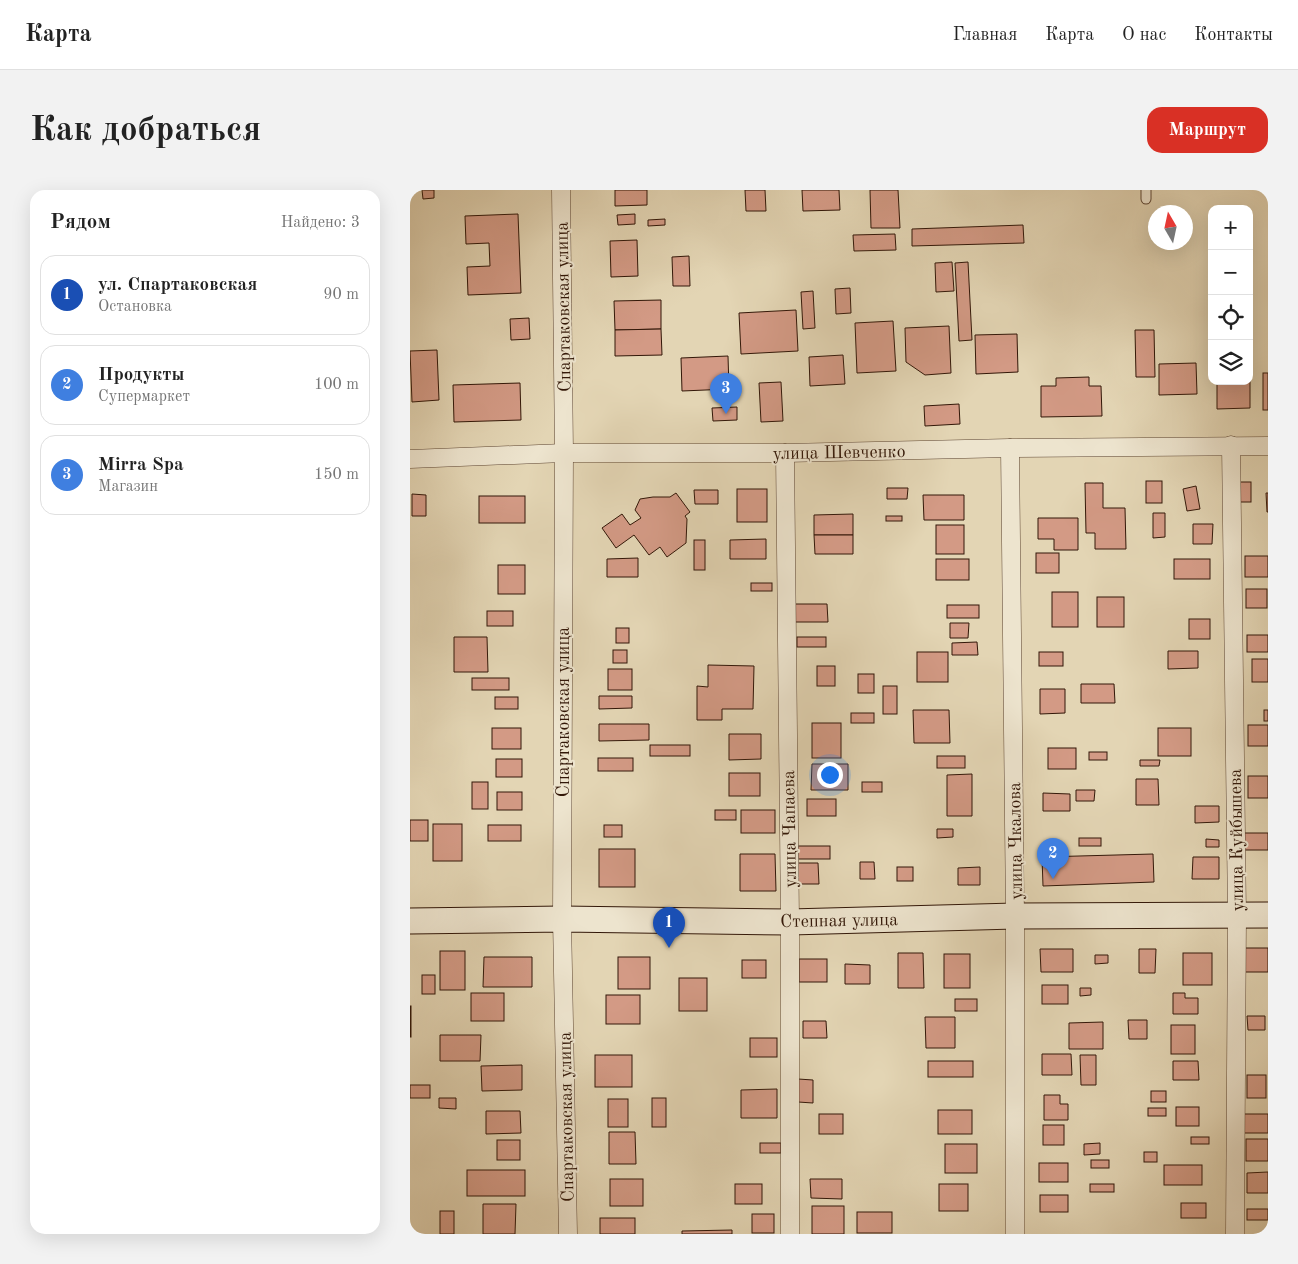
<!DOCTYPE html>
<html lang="ru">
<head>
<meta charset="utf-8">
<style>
  body { margin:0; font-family:"Old Standard TT",serif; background:#f2f2f2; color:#222 }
  .controls { position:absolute; right:15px; top:15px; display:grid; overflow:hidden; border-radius:10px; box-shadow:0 5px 20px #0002 }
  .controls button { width:45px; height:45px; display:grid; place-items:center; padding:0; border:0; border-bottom:1px solid #e0e0e0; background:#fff; color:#222; font:25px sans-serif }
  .compass { position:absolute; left:738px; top:15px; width:45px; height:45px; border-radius:50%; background:#fff; box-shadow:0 5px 20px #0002; rotate:351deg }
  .you { position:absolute; left:419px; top:584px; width:18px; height:18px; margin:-12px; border:4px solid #fff; border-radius:50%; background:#1a73e8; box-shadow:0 0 0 8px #1a73e833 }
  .badge { display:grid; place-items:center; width:32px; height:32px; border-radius:50%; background:#d93025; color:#fff; font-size:16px; font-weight:700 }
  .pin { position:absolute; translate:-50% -41px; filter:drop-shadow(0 1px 2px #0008) }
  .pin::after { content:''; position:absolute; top:26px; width:18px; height:15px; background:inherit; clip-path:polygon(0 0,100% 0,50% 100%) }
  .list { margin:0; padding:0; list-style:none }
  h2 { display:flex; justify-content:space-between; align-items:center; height:65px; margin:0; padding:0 20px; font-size:21px }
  h2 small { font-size:16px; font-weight:400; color:#767676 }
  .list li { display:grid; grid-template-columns:32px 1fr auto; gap:15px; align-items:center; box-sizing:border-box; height:80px; margin:0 10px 10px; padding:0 10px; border:1px solid #e0e0e0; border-radius:15px }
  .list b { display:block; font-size:19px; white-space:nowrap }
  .list p { margin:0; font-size:16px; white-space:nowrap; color:#767676 }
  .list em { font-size:16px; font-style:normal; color:#767676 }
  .icon { flex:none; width:28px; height:28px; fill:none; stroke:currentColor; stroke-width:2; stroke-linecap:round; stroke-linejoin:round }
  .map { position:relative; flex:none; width:858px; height:1044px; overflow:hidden; border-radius:15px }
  header { display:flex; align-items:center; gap:30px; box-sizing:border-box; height:70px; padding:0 25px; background:#fff; border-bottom:1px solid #e0e0e0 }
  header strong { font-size:24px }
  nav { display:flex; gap:28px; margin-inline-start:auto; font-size:18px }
  .intro { display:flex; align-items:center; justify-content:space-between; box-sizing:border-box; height:120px; padding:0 30px }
  h1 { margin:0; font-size:35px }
  .button { padding:12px 22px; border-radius:15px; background:#d93025; color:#fff; font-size:18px; font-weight:700 }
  main { display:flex; gap:30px; padding:0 30px }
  aside { flex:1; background:#fff; border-radius:15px; box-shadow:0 5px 20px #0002 }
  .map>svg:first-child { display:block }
  .building { fill:#d39a85; stroke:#321708 }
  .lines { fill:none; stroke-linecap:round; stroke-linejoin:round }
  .lane-casing { stroke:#5e4633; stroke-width:11 }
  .street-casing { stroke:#5e4633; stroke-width:19 }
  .secondary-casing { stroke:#321708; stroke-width:27 }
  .lane { stroke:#ede4ce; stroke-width:9 }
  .street { stroke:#ede4ce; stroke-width:18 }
  .secondary { stroke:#ede4ce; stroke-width:25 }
  .labels { text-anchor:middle; stroke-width:4; stroke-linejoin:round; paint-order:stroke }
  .street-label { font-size:18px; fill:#321708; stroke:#ede4ce }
</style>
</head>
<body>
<header>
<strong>Карта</strong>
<nav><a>Главная</a><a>Карта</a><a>О нас</a><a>Контакты</a></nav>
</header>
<div class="intro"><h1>Как добраться</h1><a class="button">Маршрут</a></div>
<main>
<aside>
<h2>Рядом<small>Найдено: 3</small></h2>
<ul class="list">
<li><span class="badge" style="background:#1a4fb4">1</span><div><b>ул. Спартаковская</b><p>Остановка</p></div><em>90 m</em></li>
<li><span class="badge" style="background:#3f7fe0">2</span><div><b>Продукты</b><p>Супермаркет</p></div><em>100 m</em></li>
<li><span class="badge" style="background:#3f7fe0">3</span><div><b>Mirra Spa</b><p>Магазин</p></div><em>150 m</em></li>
</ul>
</aside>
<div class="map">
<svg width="858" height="1044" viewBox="0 0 858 1044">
  <rect width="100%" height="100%" fill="#e3d5b4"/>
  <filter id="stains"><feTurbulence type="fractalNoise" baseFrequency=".004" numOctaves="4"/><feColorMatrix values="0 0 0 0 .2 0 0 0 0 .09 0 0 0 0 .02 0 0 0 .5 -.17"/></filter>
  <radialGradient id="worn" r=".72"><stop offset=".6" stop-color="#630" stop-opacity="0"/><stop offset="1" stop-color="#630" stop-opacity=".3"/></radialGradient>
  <g class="building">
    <path d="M12 0H24V8L13 9Z"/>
    <path d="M205 0H237V15L205 16Z"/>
    <path d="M335 0H355L356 21H336Z"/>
    <path d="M392 0H429L430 20 393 21Z"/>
    <path d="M460 0H488L490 38H461Z"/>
    <path d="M108 24 111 103 58 105 57 77 80 76 79 53 56 54 55 26Z"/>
    <path d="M225 24V34L208 35 207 25Z"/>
    <path d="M255 29V35L238 36V30Z"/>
    <path d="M613 35 614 53 502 56V39Z"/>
    <path d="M485 44 486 60 444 61 443 45Z"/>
    <path d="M227 50 228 86 201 87 200 51Z"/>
    <path d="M279 66 280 96H263L262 67Z"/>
    <path d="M542 72 544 101 526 102 525 73Z"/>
    <path d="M558 72 562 150 549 151 545 73Z"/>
    <path d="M440 98 441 123 426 124 425 99Z"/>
    <path d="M403 101 405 138 393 139 391 102Z"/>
    <path d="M251 110V139L205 140 204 111Z"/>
    <path d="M386 120 388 161 331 164 329 123Z"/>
    <path d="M119 128 120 149 101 150 100 129Z"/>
    <path d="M483 131 486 181 447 183 445 133Z"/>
    <path d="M539 136 541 183 515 185 496 172 495 138Z"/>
    <path d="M251 139 252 165 205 166V140Z"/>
    <path d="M725 140H744L745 187H726Z"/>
    <path d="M607 144 608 182 566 184 565 145Z"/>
    <path d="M27 160 29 210 2 212 0 161Z"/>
    <path d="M433 165 435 194 400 196 399 167Z"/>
    <path d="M318 166 319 199 272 201 271 168Z"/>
    <path d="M786 173 787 204 749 205V174Z"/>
    <path d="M840 177V218L807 219V191H839Z"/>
    <rect x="853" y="183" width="5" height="37"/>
    <path d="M679 187V196H691L692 226 631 227V196H646V188Z"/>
    <path d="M371 192 373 231 351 232 349 193Z"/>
    <path d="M110 193 111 230 44 232 43 195Z"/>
    <path d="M549 214 550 234 515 236 514 216Z"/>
    <path d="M327 217V230L303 231 302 218Z"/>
    <rect x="736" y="291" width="16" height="22"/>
    <rect x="826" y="292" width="15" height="20"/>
    <path d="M675 293H693V318H715L716 359H685V343H676Z"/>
    <path d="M786 296 790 319 777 321 773 299Z"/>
    <path d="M477 298H498L497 309H477Z"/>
    <rect x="327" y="299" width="30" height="33"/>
    <path d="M284 300H308V314H285Z"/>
    <path d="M266 303 280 322 275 326 277 329 276 353 257 367 250 357 239 365 224 345 206 358 192 338 212 324 220 335 231 328 225 320 230 309 243 307H260Z"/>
    <path d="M856 303H858V322H857Z"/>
    <path d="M2 304 16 305V326H2Z"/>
    <path d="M513 305H554V330H514Z"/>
    <rect x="69" y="306" width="46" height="27"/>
    <path d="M743 323H755V347L743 348Z"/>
    <path d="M443 324V345H404V325Z"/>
    <rect x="476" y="326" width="16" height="5"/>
    <path d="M628 328H668V360H644V349H628Z"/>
    <path d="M783 334H803L802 354H783Z"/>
    <rect x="526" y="335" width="28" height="29"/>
    <path d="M404 345H443V364H405Z"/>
    <path d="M356 349V369H320V350Z"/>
    <rect x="284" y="350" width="11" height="30"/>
    <rect x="626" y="363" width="23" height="20"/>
    <rect x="835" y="366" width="23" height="21"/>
    <path d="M228 368V387H197V369Z"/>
    <rect x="526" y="369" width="33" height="21"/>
    <rect x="764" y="369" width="36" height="20"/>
    <rect x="88" y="375" width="27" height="29"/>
    <rect x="341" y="393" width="21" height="8"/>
    <rect x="836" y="399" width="21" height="19"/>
    <rect x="642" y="402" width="26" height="35"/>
    <rect x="687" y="407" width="27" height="30"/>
    <path d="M385 414H417L418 432H385Z"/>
    <rect x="537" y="415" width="32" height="13"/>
    <rect x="77" y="421" width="26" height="15"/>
    <rect x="779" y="429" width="21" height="20"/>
    <path d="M540 433H559L558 448H540Z"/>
    <rect x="206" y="438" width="13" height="15"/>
    <rect x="837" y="445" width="21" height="17"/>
    <path d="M44 447H77L78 482H44Z"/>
    <rect x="387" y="447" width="29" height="10"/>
    <path d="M567 452 568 465H542V453Z"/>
    <rect x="203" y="460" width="14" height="13"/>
    <path d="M758 461H788V478L758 479Z"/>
    <rect x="507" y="462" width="31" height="30"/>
    <rect x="629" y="462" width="24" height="14"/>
    <rect x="842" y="469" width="16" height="23"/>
    <path d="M298 475 344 476 343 519H312V530H287V496L298 497Z"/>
    <rect x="407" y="476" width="18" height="20"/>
    <rect x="198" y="479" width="24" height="21"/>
    <rect x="448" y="484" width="16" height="19"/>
    <rect x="62" y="488" width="37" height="12"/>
    <path d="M671 494H704L705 513H671Z"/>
    <rect x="473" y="496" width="14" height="28"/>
    <path d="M630 499H655V523L630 524Z"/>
    <path d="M189 506H222V518L189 519Z"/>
    <rect x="85" y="507" width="23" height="12"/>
    <path d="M503 520H539L540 553H504Z"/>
    <rect x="854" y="520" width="4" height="11"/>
    <rect x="441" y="523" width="23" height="10"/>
    <rect x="402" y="533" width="29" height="35"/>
    <path d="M189 534H239V550L189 551Z"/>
    <rect x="838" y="535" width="20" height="21"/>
    <rect x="82" y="538" width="29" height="21"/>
    <rect x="748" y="538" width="33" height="28"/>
    <path d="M319 544H351V569L319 570Z"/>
    <rect x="240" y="555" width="40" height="11"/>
    <rect x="638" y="558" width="28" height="21"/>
    <rect x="679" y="562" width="18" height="8"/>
    <rect x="527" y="566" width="28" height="12"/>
    <rect x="188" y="568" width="35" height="13"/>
    <rect x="86" y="569" width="26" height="18"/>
    <path d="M730 570H750L749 576H730Z"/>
    <path d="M402 574H438V600H401Z"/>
    <rect x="319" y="583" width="31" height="23"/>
    <path d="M562 584V626H537V585Z"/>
    <rect x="838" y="586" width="20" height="22"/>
    <path d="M726 589H748L749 615H726Z"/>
    <rect x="62" y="592" width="16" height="27"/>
    <rect x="452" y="592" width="20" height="10"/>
    <path d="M666 600H685L684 611H666Z"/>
    <rect x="87" y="602" width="25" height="18"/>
    <path d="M633 603 660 604V621H633Z"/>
    <rect x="397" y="609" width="29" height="17"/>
    <path d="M785 616H809V632L785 633Z"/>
    <rect x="305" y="620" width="21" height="10"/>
    <rect x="331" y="620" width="34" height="23"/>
    <rect x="0" y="630" width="18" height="21"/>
    <rect x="23" y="634" width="29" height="37"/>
    <rect x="78" y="635" width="33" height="16"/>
    <rect x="194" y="635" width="18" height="12"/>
    <path d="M527 639H543V647L527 648Z"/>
    <rect x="832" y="643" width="26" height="17"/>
    <rect x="669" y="648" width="22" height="8"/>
    <path d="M796 649 809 650V657H796Z"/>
    <rect x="388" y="656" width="32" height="13"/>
    <rect x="189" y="659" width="36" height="38"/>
    <path d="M330 664H365L366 701H330Z"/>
    <path d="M743 664 744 692 633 696 632 667Z"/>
    <path d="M783 667H809V689H782Z"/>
    <path d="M450 672H464L465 689H450Z"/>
    <path d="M387 673H408L409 694H387Z"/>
    <rect x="487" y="677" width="16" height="14"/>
    <path d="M570 677V695H548V678Z"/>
    <rect x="828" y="758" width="30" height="24"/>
    <path d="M630 759H663V782H631Z"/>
    <path d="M729 759H746L745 783H729Z"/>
    <rect x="30" y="761" width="25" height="39"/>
    <path d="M488 763H513L514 798H488Z"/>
    <rect x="773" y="763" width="29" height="32"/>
    <rect x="534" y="764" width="26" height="34"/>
    <path d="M685 765H698V773L685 774Z"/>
    <path d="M74 767H122V797H73Z"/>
    <rect x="208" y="767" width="32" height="32"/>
    <rect x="389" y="769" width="28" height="23"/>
    <rect x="332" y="770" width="24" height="18"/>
    <path d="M435 774 460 775V794H435Z"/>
    <rect x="12" y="785" width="13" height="19"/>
    <rect x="269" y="788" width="28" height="33"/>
    <rect x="632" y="795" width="26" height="19"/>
    <path d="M670 798H681V805L670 806Z"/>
    <rect x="61" y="803" width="33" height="28"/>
    <path d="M763 803H775V808H788V824H763Z"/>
    <rect x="196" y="805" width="34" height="29"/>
    <rect x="545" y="809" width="22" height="12"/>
    <rect x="0" y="816" width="1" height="31"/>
    <path d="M837 826H855V840H838Z"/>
    <path d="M515 827H545V858H516Z"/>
    <path d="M718 830H737V849H719Z"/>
    <path d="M393 831H416L417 848H393Z"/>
    <path d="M693 832V859H659V833Z"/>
    <rect x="761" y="835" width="24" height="29"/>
    <path d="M30 845H71L70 871H30Z"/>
    <rect x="340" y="848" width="27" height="19"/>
    <path d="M632 864H661L662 885H632Z"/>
    <rect x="185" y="865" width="37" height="32"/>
    <path d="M670 865H686V895H671Z"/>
    <rect x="518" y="871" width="45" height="16"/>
    <path d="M763 871H788L789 890H763Z"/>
    <path d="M112 875V900L72 901 71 876Z"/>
    <rect x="837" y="885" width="19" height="23"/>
    <path d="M388 889 403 890V913L388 912Z"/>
    <rect x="0" y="895" width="20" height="13"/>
    <path d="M367 899V928H331V900Z"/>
    <rect x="741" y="901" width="15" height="11"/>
    <path d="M634 905H650V914H658V930H634Z"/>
    <path d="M29 908H46V919L29 918Z"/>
    <rect x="242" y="908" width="14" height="29"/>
    <rect x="198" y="909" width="20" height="28"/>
    <rect x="766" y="917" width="23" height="19"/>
    <rect x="738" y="918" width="18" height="8"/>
    <rect x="528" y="920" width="34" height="24"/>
    <path d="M76 921H110L111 943 76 944Z"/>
    <rect x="409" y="924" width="24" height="20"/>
    <rect x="832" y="924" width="26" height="19"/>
    <rect x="633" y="935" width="21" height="20"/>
    <path d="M199 942H225L226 974H199Z"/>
    <rect x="781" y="947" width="18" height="7"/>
    <rect x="836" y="949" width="22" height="22"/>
    <rect x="87" y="950" width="23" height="20"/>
    <rect x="350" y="953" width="21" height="10"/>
    <path d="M690 953V964L674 965V954Z"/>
    <rect x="535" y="954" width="32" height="29"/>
    <rect x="734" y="962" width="13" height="10"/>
    <rect x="681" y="970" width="18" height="8"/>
    <rect x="629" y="973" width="29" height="19"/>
    <rect x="754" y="975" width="38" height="20"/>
    <rect x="57" y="980" width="58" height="26"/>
    <path d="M858 982V1003H837V983Z"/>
    <rect x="200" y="989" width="33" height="27"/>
    <path d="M400 989H432V1009L401 1008Z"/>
    <rect x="325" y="994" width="27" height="20"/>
    <rect x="529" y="994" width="29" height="27"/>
    <rect x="680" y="994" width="24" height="8"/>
    <rect x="630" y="1005" width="28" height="17"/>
    <rect x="771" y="1013" width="25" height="15"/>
    <path d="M73 1014H106L105 1044H73Z"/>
    <rect x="402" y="1016" width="32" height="28"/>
    <rect x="837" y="1019" width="21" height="11"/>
    <rect x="30" y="1021" width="14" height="23"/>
    <rect x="447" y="1022" width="35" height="21"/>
    <rect x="342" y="1024" width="22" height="19"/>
    <rect x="190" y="1028" width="35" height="16"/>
    <path d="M322 1040V1044H272V1041Z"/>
  </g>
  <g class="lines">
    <defs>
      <path id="lane" d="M736 0V9"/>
      <g id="street">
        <path d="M151 0 154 263 152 729 158 1044"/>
        <path d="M821 255 827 725 825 1044"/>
        <path d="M600 258 605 726V1044"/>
        <path d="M375 263 380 732V1044"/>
        <path d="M0 269 154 263H375L600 258 858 256"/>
      </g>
      <path id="secondary" d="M0 731 152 729 380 732 605 726 858 725"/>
    </defs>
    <use href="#lane" class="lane-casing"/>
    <use href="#street" class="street-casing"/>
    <use href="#secondary" class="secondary-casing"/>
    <use href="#lane" class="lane"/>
    <use href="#street" class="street"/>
    <use href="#secondary" class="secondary"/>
  </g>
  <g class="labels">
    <g class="street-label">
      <text transform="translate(153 117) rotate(-91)" y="6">Спартаковская улица</text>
      <text transform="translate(429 262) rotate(-1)" y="6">улица Шевченко</text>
      <text transform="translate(153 522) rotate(-90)" y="6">Спартаковская улица</text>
      <text transform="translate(379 639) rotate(-91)" y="6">улица Чапаева</text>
      <text transform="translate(826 650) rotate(-91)" y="6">улица Куйбышева</text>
      <text transform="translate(605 651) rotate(-91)" y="6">улица Чкалова</text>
      <text transform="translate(429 730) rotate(-1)" y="6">Степная улица</text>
      <text transform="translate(156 927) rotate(-91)" y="6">Спартаковская улица</text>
    </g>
  </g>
  <rect width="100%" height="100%" filter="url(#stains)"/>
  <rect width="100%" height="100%" fill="url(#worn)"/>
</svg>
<div class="controls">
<button>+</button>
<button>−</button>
<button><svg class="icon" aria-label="locate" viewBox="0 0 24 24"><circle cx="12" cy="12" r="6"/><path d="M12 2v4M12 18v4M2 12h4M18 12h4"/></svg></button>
<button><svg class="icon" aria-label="layers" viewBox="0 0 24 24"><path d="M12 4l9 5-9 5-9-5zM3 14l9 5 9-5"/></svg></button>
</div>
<svg class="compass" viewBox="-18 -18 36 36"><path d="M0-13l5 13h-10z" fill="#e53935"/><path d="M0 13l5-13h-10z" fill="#767676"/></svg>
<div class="you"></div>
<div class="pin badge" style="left:259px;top:758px;background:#1a4fb4">1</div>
<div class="pin badge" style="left:643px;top:689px;background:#3f7fe0">2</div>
<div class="pin badge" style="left:316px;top:224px;background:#3f7fe0">3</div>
</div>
</main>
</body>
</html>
